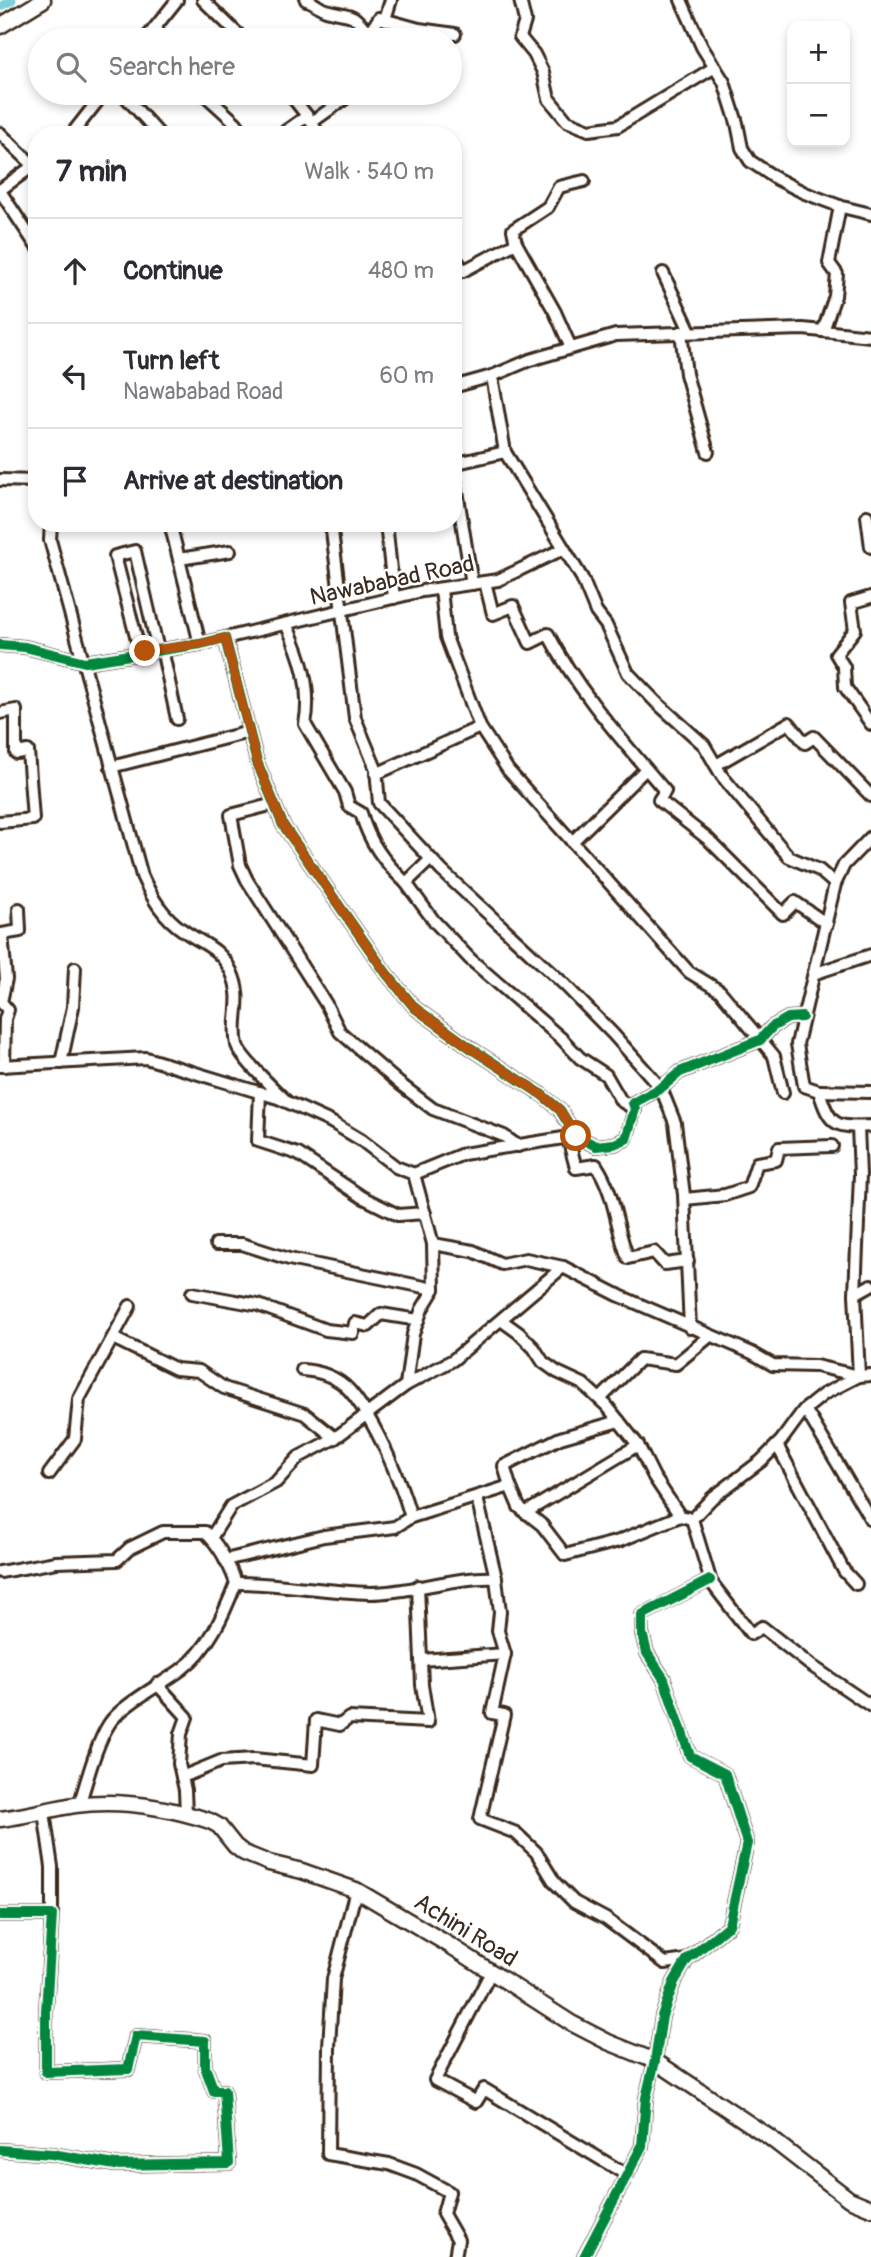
<!DOCTYPE html>
<html lang="en">
<head>
<meta charset="utf-8">
<style>
  body { margin:0; font-family:Pangolin,sans-serif; background:#f2f2f3; color:#2b2b33 }
  .controls { position:absolute; right:21px; top:21px; display:grid; overflow:hidden; border-radius:14px; box-shadow:0 4px 10px #0003 }
  .controls button { width:63px; height:63px; display:grid; place-items:center; padding:0; border:0; border-bottom:2px solid #e1e1e2; background:#fff; color:#2b2b33; font:35px sans-serif }
  .stop { position:absolute; width:21px; height:21px; margin:-16px; border:5px solid #b45309; border-radius:50%; background:#fff }
  .stop.end { background:#b45309; border-color:#fff; box-shadow:0 2px 7px #0008 }
  .list { margin:0; padding:0; list-style:none }
  h2 { display:flex; justify-content:space-between; align-items:center; height:91px; margin:0; padding:0 28px; font-size:30px }
  h2 small { font-size:23px; font-weight:400; color:#7c7c81 }
  .list li { display:grid; grid-template-columns:46px 1fr auto; gap:21px; align-items:center; box-sizing:border-box; height:105px; padding:0 28px; border-top:2px solid #e1e1e2 }
  .list b { display:block; font-size:26px; white-space:nowrap }
  .list p { margin:0; font-size:23px; white-space:nowrap; color:#7c7c81 }
  .list em { font-size:23px; font-style:normal; color:#7c7c81 }
  .icon { flex:none; width:38px; height:38px; fill:none; stroke:currentColor; stroke-width:2; stroke-linecap:round; stroke-linejoin:round }
  .map { position:relative; flex:none; width:871px; height:2257px; overflow:hidden }
  .search { position:absolute; background:#fff; box-shadow:0 4px 10px #0003; left:28px; top:28px; width:434px; height:77px; display:flex; align-items:center; gap:18px; box-sizing:border-box; padding:0 24px; border-radius:38px; color:#7c7c81; font-size:26px }
  .panel { position:absolute; background:#fff; box-shadow:0 4px 10px #0003; left:28px; top:126px; width:434px; height:406px; border-radius:28px }
  .map>svg:first-child { display:block }
  .lines { fill:none; stroke-linecap:round; stroke-linejoin:round }
  .canal { stroke:#7fcfda; stroke-width:9 }
  .minor-casing { stroke:#3b2a1e; stroke-width:16 }
  .major-casing { stroke:#3b2a1e; stroke-width:19 }
  .minor { stroke:#fff; stroke-width:10 }
  .major { stroke:#fff; stroke-width:14 }
  .cycleway-casing { stroke:#fff; stroke-width:15 }
  .cycleway { stroke:#00873e; stroke-width:10 }
  .route { stroke:#b45309; stroke-width:9 }
  .labels { text-anchor:middle; stroke-width:5; stroke-linejoin:round; paint-order:stroke }
  .street-label { font-size:24px; fill:#3b2a1e; stroke:#fff }
</style>
</head>
<body>
<div class="map">
<svg width="871" height="2257" viewBox="0 0 871 2257">
  <rect width="100%" height="100%" fill="#fff"/>
  <filter id="ink" filterUnits="userSpaceOnUse"><feTurbulence type="fractalNoise" baseFrequency=".0143" numOctaves="2"/><feDisplacementMap in="SourceGraphic" scale="14" xChannelSelector="R" yChannelSelector="G"/><feConvolveMatrix kernelMatrix="1 2 1 2 8 2 1 2 1" color-interpolation-filters="sRGB"/></filter>
  <g filter="url(#ink)">
    <g class="lines">
      <path class="canal" d="M0 7 12 0"/>
      <defs>
        <g id="minor">
          <path d="M203 0 244 40"/>
          <path d="M306 0C314 2 319 8 326 10 354 18 348 9 369 33"/>
          <path d="M520 0 525 21 520 37 534 54 543 72 549 99 567 121 589 130 618 126 715 67"/>
          <path d="M681 0 702 47 724 82 737 123 742 148 750 161 777 179 805 193 842 207 871 214"/>
          <path d="M385 19 391 0"/>
          <path d="M154 29 165 40"/>
          <path d="M145 40 177 0"/>
          <path d="M365 40 379 18 419 29 455 34"/>
          <path d="M122 93 160 135"/>
          <path d="M203 93 236 123 245 135"/>
          <path d="M289 93 312 122"/>
          <path d="M0 133 34 166"/>
          <path d="M71 135 104 93"/>
          <path d="M280 135 307 116"/>
          <path d="M318 135 312 122 353 93"/>
          <path d="M0 190 37 163"/>
          <path d="M0 191 37 247"/>
          <path d="M453 265 458 262 463 271 516 243"/>
          <path d="M663 273 690 331"/>
          <path d="M823 331 835 296 837 274 829 263 840 206"/>
          <path d="M681 332 686 374 708 452"/>
          <path d="M571 348 555 312 516 243 513 230 548 207 559 187 584 181"/>
          <path d="M492 376 505 452 582 578 596 612 606 625 628 673 656 702 704 745 722 776 789 857 819 870 835 884"/>
          <path d="M453 387 492 376 530 360 616 335 803 329 871 336"/>
          <path d="M453 464 505 452"/>
          <path d="M453 466 472 584"/>
          <path d="M0 480 37 481"/>
          <path d="M867 516 871 547"/>
          <path d="M51 523 50 540 142 876C152 898 163 917 184 931 203 944 220 948 231 971 245 1001 231 1018 237 1045 240 1057 275 1090 286 1101"/>
          <path d="M170 523 200 644"/>
          <path d="M331 523 355 718 376 769 379 803 442 871 565 985 613 1034 661 1088 675 1123 684 1195 690 1328"/>
          <path d="M386 523 394 598"/>
          <path d="M179 559 230 551"/>
          <path d="M485 582 493 614 513 606 530 643 548 634C579 693 622 740 665 791L659 800 708 839 783 914 795 902 827 924"/>
          <path d="M441 589 446 637 480 727 508 770 689 972 720 991 774 1056 783 1093"/>
          <path d="M871 597 851 603 855 630 836 654 844 667 845 687 871 724"/>
          <path d="M286 624C301 655 312 689 305 724L345 792 349 806 361 813C369 842 384 862 406 883"/>
          <path d="M225 638 422 591 498 580 563 549"/>
          <path d="M0 645 25 647 85 662 200 644 225 638 257 762 283 825 386 973 415 1008 472 1049 541 1094 560 1110 576 1136 596 1146 614 1144 626 1139 635 1109 633 1103 661 1088 680 1072 760 1040 772 1027 788 1018 802 1017"/>
          <path d="M162 649 177 719"/>
          <path d="M140 652 115 556 135 551 158 650"/>
          <path d="M0 713 16 710V753L28 751 33 819 0 822"/>
          <path d="M716 765 789 723 805 743 814 737 871 796"/>
          <path d="M111 767 249 732"/>
          <path d="M376 774 480 727"/>
          <path d="M274 804 231 815 240 865 247 880 326 1004 340 1032 400 1084 433 1109 504 1136 518 1146"/>
          <path d="M871 837 844 865 835 884 797 1044 804 1086 819 1091C830 1126 835 1128 871 1126"/>
          <path d="M572 842 646 769"/>
          <path d="M431 859 406 883 434 921 470 959 562 1039 580 1058 606 1075 621 1101 635 1109"/>
          <path d="M816 973 871 955"/>
          <path d="M61 1063 73 1007 75 968"/>
          <path d="M0 1066 146 1058 278 1098 331 1122 361 1140 396 1167 414 1174 463 1154 576 1136"/>
          <path d="M4 1066 5 1019 8 1010 1 1002 6 979 2 934 20 931 19 909"/>
          <path d="M819 1091 871 1092"/>
          <path d="M260 1092 258 1141 298 1154 362 1197 398 1215 425 1213"/>
          <path d="M568 1138 576 1168 596 1165C616 1195 615 1226 628 1258L654 1252 665 1264 688 1261"/>
          <path d="M685 1199 725 1195 749 1187 757 1163 776 1160 779 1148 832 1146"/>
          <path d="M216 1244H242L289 1259 434 1289"/>
          <path d="M433 1244 473 1251 502 1264 526 1259 563 1267 620 1296 752 1353 773 1365 816 1366 859 1376 855 1294 860 1175 858 1127"/>
          <path d="M192 1293 258 1305 326 1330 353 1333 355 1323 368 1326 381 1314 418 1320"/>
          <path d="M855 1294 871 1285"/>
          <path d="M501 1320 519 1333 534 1348 543 1362 557 1372 583 1384 607 1406 638 1445 654 1477 680 1516"/>
          <path d="M113 1338 176 1369 199 1371 224 1388 305 1414 335 1438"/>
          <path d="M302 1370C319 1371 338 1377 350 1391 376 1422 400 1479 411 1517"/>
          <path d="M406 1385 453 1360 563 1267"/>
          <path d="M600 1399 640 1359 676 1364 710 1336"/>
          <path d="M805 1409 871 1520"/>
          <path d="M777 1445 844 1571 856 1584"/>
          <path d="M49 1474 75 1439 79 1399 130 1306"/>
          <path d="M510 1486 504 1466 560 1438 619 1421"/>
          <path d="M477 1498 496 1578 500 1612 498 1631 505 1654 492 1713 504 1715 480 1819 516 1833 536 1852 555 1883 574 1902 606 1919 665 1963 687 1960"/>
          <path d="M525 1513 638 1445"/>
          <path d="M692 1519 711 1582 751 1634 762 1627 809 1664 871 1706"/>
          <path d="M211 1538 231 1506 276 1482 299 1457 335 1438 406 1385 413 1334 422 1309 434 1289 433 1244 414 1174"/>
          <path d="M225 1560 324 1536 395 1527 411 1517 510 1486 519 1507 542 1525 565 1555 619 1541 680 1516 692 1519 712 1498 761 1461 781 1441 803 1411 824 1394 859 1376 871 1375"/>
          <path d="M0 1572 56 1562 117 1560 130 1548 163 1532H205C220 1546 229 1564 236 1583 224 1614 209 1649 182 1669 164 1683 121 1705 109 1724 96 1744 87 1781 79 1805"/>
          <path d="M236 1583C281 1583 325 1592 370 1593 413 1593 453 1576 496 1578"/>
          <path d="M421 1660 505 1654"/>
          <path d="M157 1684 187 1717 181 1734 179 1764 185 1790 186 1814"/>
          <path d="M182 1777 221 1761 254 1759 313 1765 316 1720 340 1725 349 1718 428 1722 422 1685 418 1586"/>
          <path d="M44 1812 52 1867V1915"/>
          <path d="M356 1890 333 1979 329 2047 328 2154 389 2164 416 2174 449 2192 443 2214 458 2240 455 2257"/>
          <path d="M0 1915H52L46 2011V2072L128 2069 136 2036 205 2041V2067L214 2091H224L229 2163 115 2165 52 2154 0 2150"/>
          <path d="M491 1972 435 2080 476 2102 484 2089 627 2175"/>
          <path d="M584 2257 642 2146 646 2098 655 2061 662 2016 674 1982 687 1960 729 1925 747 1843 725 1774 690 1756 664 1679 647 1653 642 1633V1615L710 1580"/>
        </g>
        <g id="major">
          <path d="M0 26 43 0"/>
          <path d="M0 1819C26 1816 50 1809 75 1805 121 1799 167 1807 210 1821L219 1826 235 1846 244 1853 269 1863 302 1871 356 1890 451 1946 571 2023 608 2042 655 2061 769 2137 849 2199 871 2208"/>
        </g>
      </defs>
      <use href="#minor" class="minor-casing"/>
      <use href="#major" class="major-casing"/>
      <use href="#minor" class="minor"/>
      <use href="#major" class="major"/>
      <defs>
        <g id="cycleway">
          <path d="M0 645 25 647 85 662 200 644 225 638 257 762 283 825 386 973 415 1008 472 1049 541 1094 560 1110 576 1136 596 1146 614 1144 626 1139 635 1109 633 1103 661 1088 680 1072 760 1040 772 1027 788 1018 802 1017"/>
          <path d="M0 1915H52L46 2011V2072L128 2069 136 2036 205 2041V2067L214 2091H224L229 2163 115 2165 52 2154 0 2150"/>
          <path d="M584 2257 642 2146 646 2098 655 2061 662 2016 674 1982 687 1960 729 1925 747 1843 725 1774 690 1756 664 1679 647 1653 642 1633V1615L710 1580"/>
        </g>
      </defs>
      <use href="#cycleway" class="cycleway-casing"/>
      <use href="#cycleway" class="cycleway"/>
    </g>
  </g>
  <g class="lines" filter="url(#ink)">
    <path class="route" d="M145 651 200 644 225 638 257 762 283 825 386 973 415 1008 472 1049 541 1094 560 1110 576 1136"/>
  </g>
  <g class="labels">
    <g class="street-label">
      <text transform="translate(392 580) rotate(-12)" y="8">Nawababad Road</text>
      <text transform="translate(466 1930) rotate(32)" y="8">Achini Road</text>
    </g>
  </g>
</svg>
<div class="controls">
<button>+</button>
<button>−</button>
</div>
<div class="stop" style="left:576px;top:1136px"></div>
<div class="stop end" style="left:145px;top:651px"></div>
<div class="search"><svg class="icon" aria-label="search" viewBox="0 0 24 24"><circle cx="10" cy="10" r="6"/><path d="M15 15l6 6"/></svg>Search here</div>
<section class="panel">
<h2>7 min<small>Walk · 540 m</small></h2>
<ul class="list">
<li><svg class="icon" aria-label="ahead" viewBox="0 0 24 24"><path d="M12 20V5M6 11l6-6 6 6"/></svg><div><b>Continue</b></div><em>480 m</em></li>
<li><svg class="icon" aria-label="left" viewBox="0 0 24 24"><path d="M17 20v-9H6M10 6l-5 5 5 5"/></svg><div><b>Turn left</b><p>Nawababad Road</p></div><em>60 m</em></li>
<li><svg class="icon" aria-label="arrive" viewBox="0 0 24 24"><path d="M6 21V4h12l-3 4 3 4H6"/></svg><div><b>Arrive at destination</b></div></li>
</ul>
</section>
</div>
</body>
</html>
